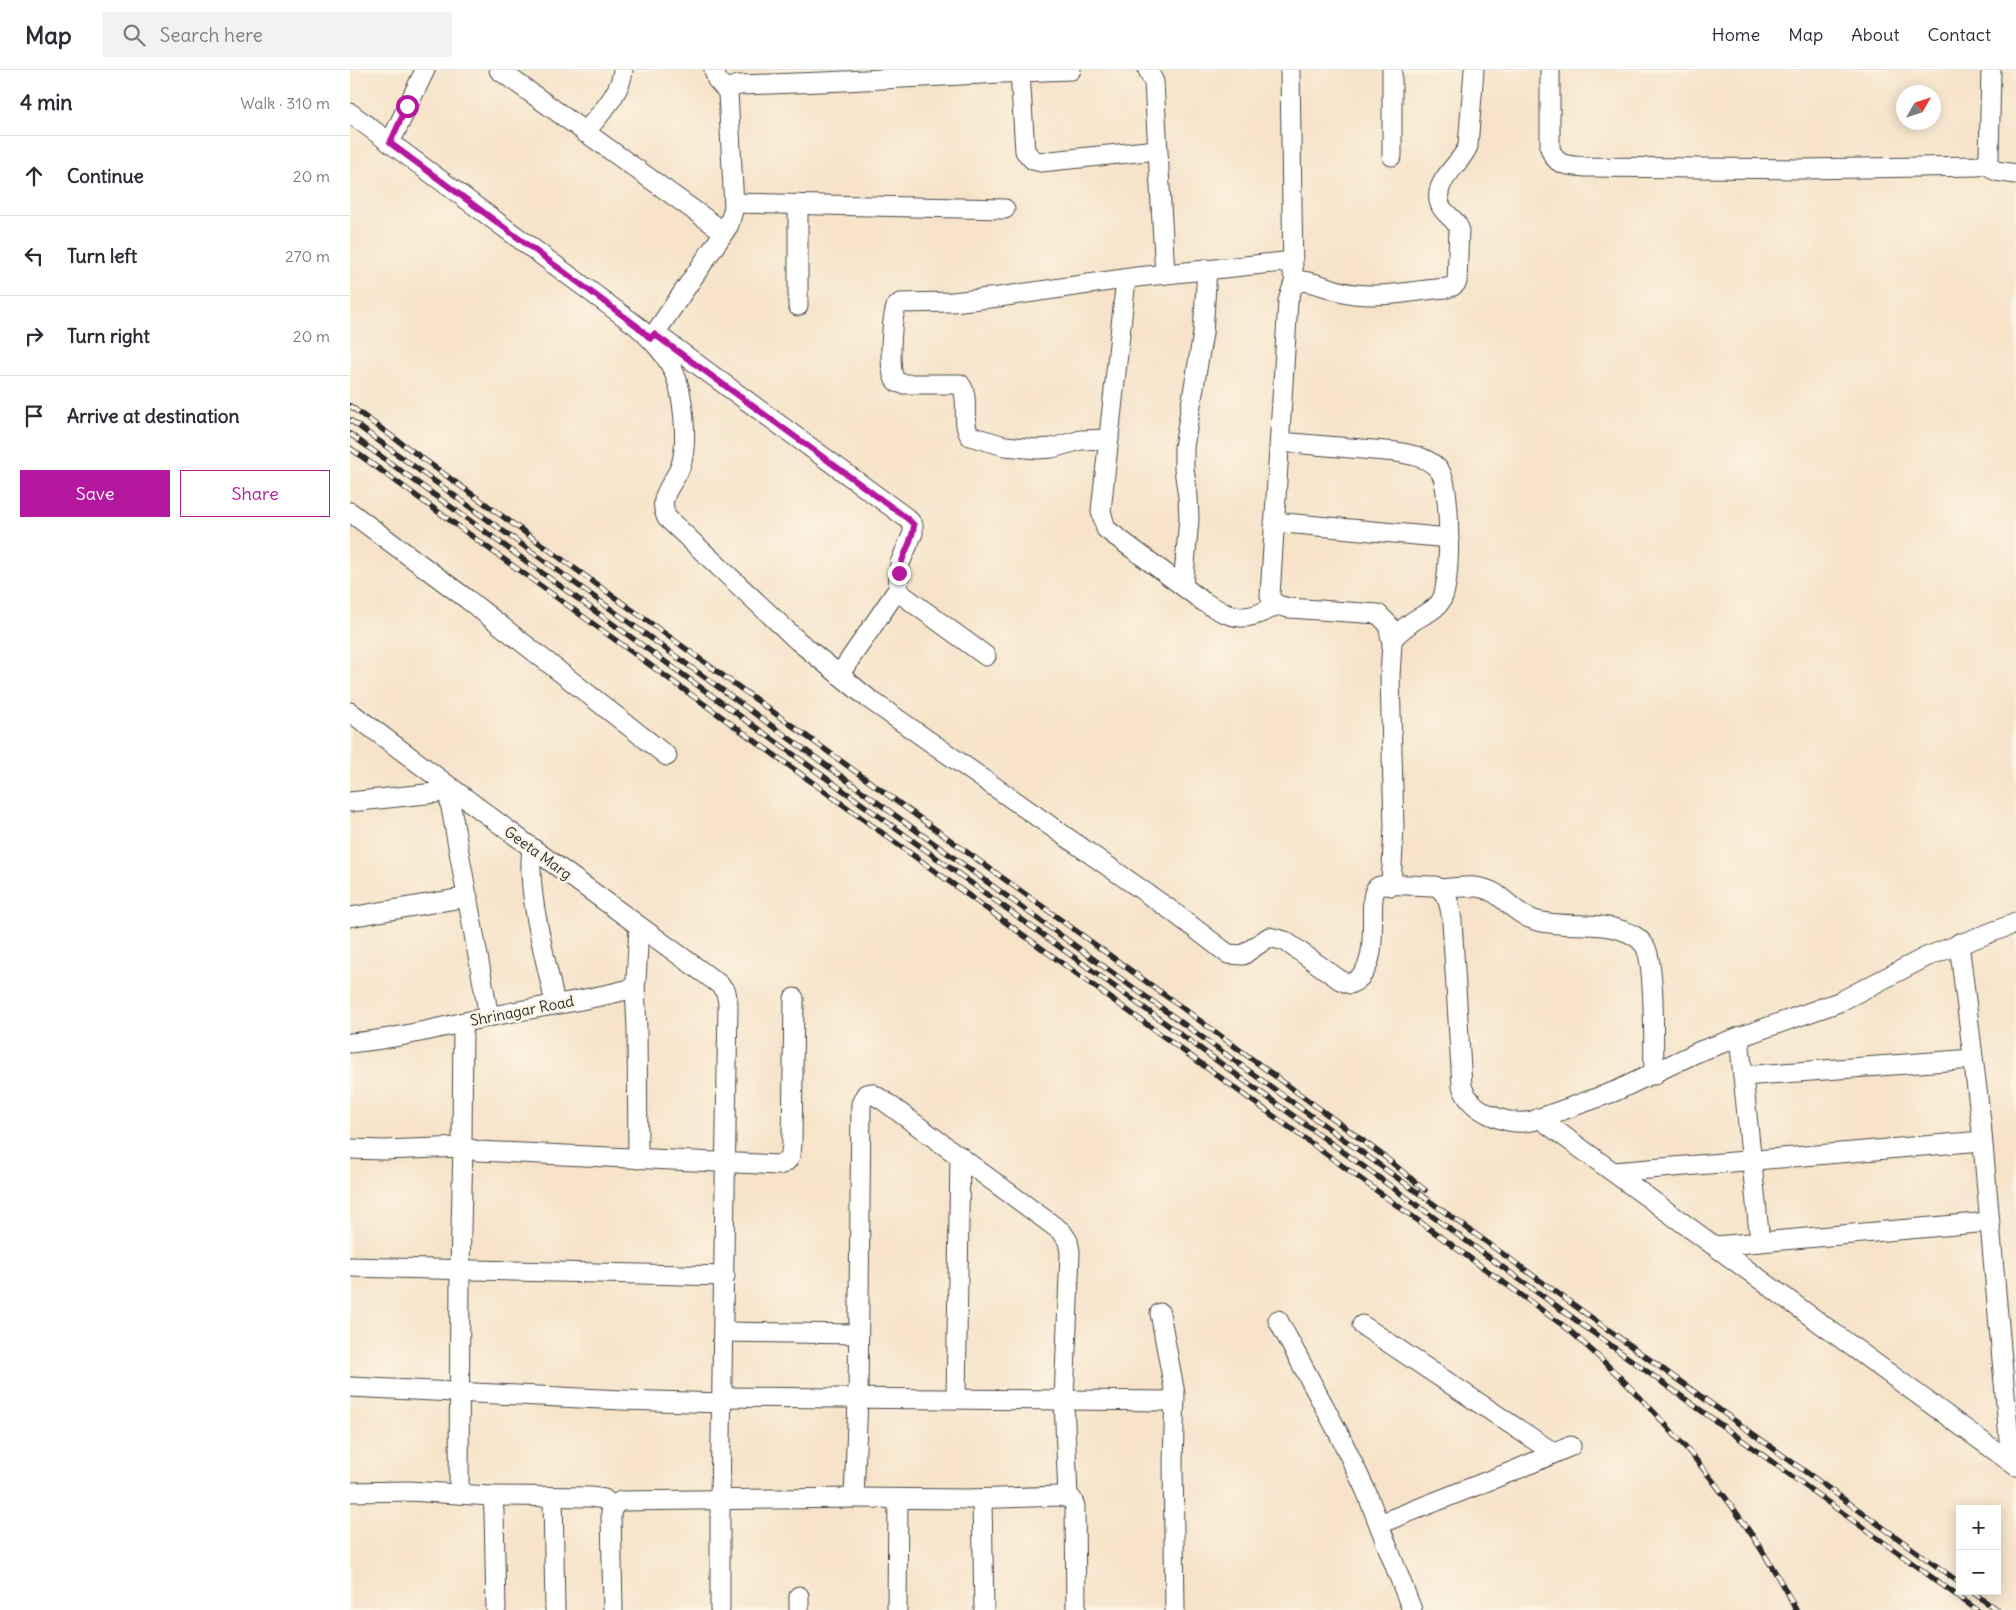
<!DOCTYPE html>
<html lang="en">
<head>
<meta charset="utf-8">
<style>
  body { margin:0; font-family:Delius,sans-serif; background:#f2f2f3; color:#2b2b33 }
  .controls { position:absolute; right:15px; bottom:15px; display:grid; overflow:hidden; border-radius:0px; box-shadow:0 2px 12px #0003 }
  .controls button { width:45px; height:45px; display:grid; place-items:center; padding:0; border:0; border-bottom:1px solid #e1e1e2; background:#fff; color:#2b2b33; font:25px sans-serif }
  .compass { position:absolute; left:1546px; top:15px; width:45px; height:45px; border-radius:50%; background:#fff; box-shadow:0 2px 12px #0003; rotate:51deg }
  .stop { position:absolute; width:15px; height:15px; margin:-11px; border:4px solid #b5179e; border-radius:50%; background:#fff }
  .stop.end { background:#b5179e; border-color:#fff; box-shadow:0 1px 5px #0008 }
  .list { margin:0; padding:0; list-style:none }
  h2 { display:flex; justify-content:space-between; align-items:center; height:65px; margin:0; padding:0 20px; font-size:21px }
  h2 small { font-size:16px; font-weight:400; color:#7c7c81 }
  .list li { display:grid; grid-template-columns:32px 1fr auto; gap:15px; align-items:center; box-sizing:border-box; height:80px; padding:0 20px; border-top:1px solid #e1e1e2 }
  .list b { display:block; font-size:19px; white-space:nowrap }
  .list em { font-size:16px; font-style:normal; color:#7c7c81 }
  .actions { display:flex; gap:10px; padding:15px 20px }
  .actions a { flex:1; padding:11px 0; border:1px solid #b5179e; border-radius:0px; text-align:center; font-size:18px; color:#b5179e }
  .actions .main { background:#b5179e; color:#fff }
  .icon { flex:none; width:28px; height:28px; fill:none; stroke:currentColor; stroke-width:2; stroke-linecap:round; stroke-linejoin:round }
  .map { position:relative; flex:none; width:1666px; height:1540px; overflow:hidden }
  header { display:flex; align-items:center; gap:30px; box-sizing:border-box; height:70px; padding:0 25px; background:#fff; border-bottom:1px solid #e1e1e2 }
  header strong { font-size:24px }
  nav { display:flex; gap:28px; margin-inline-start:auto; font-size:18px }
  .search { width:350px; height:45px; background:#f2f2f3; display:flex; align-items:center; gap:12px; box-sizing:border-box; padding:0 18px; border-radius:0px; color:#7c7c81; font-size:19px }
  main { display:flex }
  aside { flex:1; background:#fff }
  .map>svg:first-child { display:block }
  .lines { fill:none; stroke-linecap:round; stroke-linejoin:round }
  .minor-casing { stroke:#494743; stroke-width:21 }
  .minor { stroke:#fff; stroke-width:19 }
  .rail-casing { stroke:#2b2b2b; stroke-width:5.5 }
  .rail { stroke:#fcf5e5; stroke-width:4; stroke-dasharray:11; stroke-linecap:butt }
  .route { stroke:#b5179e; stroke-width:6 }
  .labels { text-anchor:middle; stroke-width:5; stroke-linejoin:round; paint-order:stroke }
  .street-label { font-size:15px; fill:#2b2b2b; stroke:#fcf5e5 }
</style>
</head>
<body>
<header>
<strong>Map</strong>
<div class="search"><svg class="icon" aria-label="search" viewBox="0 0 24 24"><circle cx="10" cy="10" r="6"/><path d="M15 15l6 6"/></svg>Search here</div>
<nav><a>Home</a><a>Map</a><a>About</a><a>Contact</a></nav>
</header>
<main>
<aside>
<h2>4 min<small>Walk · 310 m</small></h2>
<ul class="list">
<li><svg class="icon" aria-label="ahead" viewBox="0 0 24 24"><path d="M12 20V5M6 11l6-6 6 6"/></svg><div><b>Continue</b></div><em>20 m</em></li>
<li><svg class="icon" aria-label="left" viewBox="0 0 24 24"><path d="M17 20v-9H6M10 6l-5 5 5 5"/></svg><div><b>Turn left</b></div><em>270 m</em></li>
<li><svg class="icon" aria-label="right" viewBox="0 0 24 24"><path d="M7 20v-9h11M14 6l5 5-5 5"/></svg><div><b>Turn right</b></div><em>20 m</em></li>
<li><svg class="icon" aria-label="arrive" viewBox="0 0 24 24"><path d="M6 21V4h12l-3 4 3 4H6"/></svg><div><b>Arrive at destination</b></div></li>
</ul>
<div class="actions"><a class="main">Save</a><a>Share</a></div>
</aside>
<div class="map">
<svg width="1666" height="1540" viewBox="0 0 1666 1540">
  <rect width="100%" height="100%" fill="#fcf5e5"/>
  <filter id="ink" filterUnits="userSpaceOnUse"><feTurbulence type="fractalNoise" baseFrequency=".02" numOctaves="2"/><feDisplacementMap in="SourceGraphic" scale="10" xChannelSelector="R" yChannelSelector="G"/><feConvolveMatrix kernelMatrix="1 2 1 2 8 2 1 2 1" color-interpolation-filters="sRGB"/></filter>
  <filter id="wash" filterUnits="userSpaceOnUse"><feTurbulence type="fractalNoise" baseFrequency=".0096" numOctaves="4" result="noise"/><feDisplacementMap in="SourceGraphic" scale="20" xChannelSelector="R" yChannelSelector="G"/><feGaussianBlur stdDeviation="1.12" result="paint"/><feColorMatrix in="noise" values="0 0 0 0 0 0 0 0 0 0 0 0 0 0 0 0 0 1.4 0 .05"/><feComposite in="paint" operator="in"/></filter>
  <g filter="url(#wash)">
    <rect width="100%" height="100%" fill="#f6e3c9"/>
  </g>
  <g filter="url(#ink)">
    <g class="lines">
      <defs>
        <g id="minor">
          <path d="M149 0 374 162"/>
          <path d="M364 0 367 10 378 22"/>
          <path d="M798 0 804 12 815 204"/>
          <path d="M940 0 943 204"/>
          <path d="M1200 0V78C1206 97 1217 95 1235 97L1454 99 1628 96 1635 93 1639 88 1641 0"/>
          <path d="M670 2 675 81 683 90 691 92 807 80"/>
          <path d="M0 43 287 256C301 269 314 282 323 300 334 323 338 372 331 395 324 415 306 426 317 448L448 571 519 629 822 841 878 884 893 885 919 867 935 871 990 910 1000 914C1039 898 1011 821 1030 816 1040 813 1073 816 1085 816 1099 823 1100 838 1102 851L1112 1016C1120 1042 1157 1056 1182 1051L1266 1021 1350 981 1489 932 1576 887 1666 853"/>
          <path d="M235 63C249 44 271 24 273 0"/>
          <path d="M40 73 75 0"/>
          <path d="M1042 86V0"/>
          <path d="M1635 93 1646 101 1666 104"/>
          <path d="M384 133 655 139"/>
          <path d="M448 134V236"/>
          <path d="M776 209 751 441 756 459 854 532C884 550 896 553 927 535"/>
          <path d="M306 264 558 449 563 455V463L550 493 548 519 489 605"/>
          <path d="M301 269 379 155 384 137 378 22 382 17 389 15C500 12 610 4 721 0"/>
          <path d="M759 369 731 370 702 378 687 379 655 376 620 366C610 351 621 327 610 314H553C550 313 547 313 546 311 537 303 542 248 546 237L550 233 602 232 649 227 787 207 943 191"/>
          <path d="M930 372 1047 382C1063 385 1082 388 1091 403 1101 421 1101 510 1092 529 1086 541 1073 544 1062 552 1055 557 1048 563 1042 569"/>
          <path d="M0 442 117 529 317 686"/>
          <path d="M924 452 1099 468"/>
          <path d="M833 516 839 449 838 427 834 399V377L853 263 857 199"/>
          <path d="M547 521 636 586"/>
          <path d="M0 642 182 778 369 914 376 922 378 934 370 1431V1540"/>
          <path d="M98 721 139 947"/>
          <path d="M0 732 104 721"/>
          <path d="M182 778C176 823 196 888 205 934"/>
          <path d="M1041 816 1044 757 1040 606 1042 573 1038 554 1028 544 939 538C930 536 923 535 920 526L938 231 943 215 952 211C970 213 986 222 1004 224 1034 228 1067 220 1097 218L1103 216 1107 212 1109 158C1105 148 1093 144 1090 134 1082 111 1111 95 1118 76L1124 0"/>
          <path d="M1091 819C1110 817 1129 813 1146 824 1160 834 1170 846 1187 851 1211 857 1236 853 1259 857 1273 860 1287 864 1295 876 1306 895 1303 979 1304 1005"/>
          <path d="M0 847 118 827"/>
          <path d="M1609 873 1631 1052 1661 1392"/>
          <path d="M285 915 287 959 288 1089"/>
          <path d="M113 952 112 1071 113 1077 128 1081 429 1095C441 1092 441 1084 442 1073L444 928"/>
          <path d="M1389 967 1410 1172"/>
          <path d="M0 973C48 969 95 956 142 946 188 937 235 931 280 919L285 915 286 911 289 857"/>
          <path d="M1393 1006 1623 989"/>
          <path d="M1189 1048 1666 1396"/>
          <path d="M0 1079 34 1080 113 1077 110 1199 109 1424"/>
          <path d="M1264 1102 1632 1071"/>
          <path d="M1365 1176 1639 1152"/>
          <path d="M0 1197 375 1206"/>
          <path d="M810 1243 825 1324 823 1392 825 1540"/>
          <path d="M928 1250 989 1364 1016 1421 1062 1540"/>
          <path d="M1012 1255 1204 1383"/>
          <path d="M374 1262 508 1264"/>
          <path d="M0 1317 272 1330 373 1333"/>
          <path d="M373 1327 821 1331 824 1333"/>
          <path d="M606 1329 610 1086"/>
          <path d="M0 1422 59 1421 140 1426 143 1432 144 1441 146 1540"/>
          <path d="M140 1426 241 1427 254 1429 263 1438"/>
          <path d="M203 1427 205 1540"/>
          <path d="M504 1428 508 1329 511 1034 516 1024 521 1023 534 1031 712 1162 718 1171 720 1182 714 1329 718 1427"/>
          <path d="M632 1429 634 1540"/>
          <path d="M1029 1454 1168 1399 1221 1376"/>
          <path d="M449 1526V1540"/>
          <path d="M263 1540 261 1443 264 1435 271 1431 504 1428 618 1429 710 1426 722 1429 725 1436 726 1540"/>
          <path d="M547 1540 548 1429"/>
        </g>
      </defs>
      <use href="#minor" class="minor-casing"/>
      <use href="#minor" class="minor"/>
      <defs>
        <g id="rail">
          <path d="M0 336 834 939 1035 1087 1075 1120"/>
          <path d="M0 350 742 888 1610 1513"/>
          <path d="M0 364 1627 1540"/>
          <path d="M0 378 1218 1259C1309 1339 1390 1431 1446 1540"/>
          <path d="M1621 1521 1647 1540"/>
        </g>
      </defs>
      <use href="#rail" class="rail-casing"/>
      <use href="#rail" class="rail"/>
    </g>
  </g>
  <g class="lines" filter="url(#ink)">
    <path class="route" d="M57 36 40 73 287 256 301 269 304 264 558 449 564 455C563 472 551 486 549 503"/>
  </g>
  <g class="labels">
    <g class="street-label">
      <text transform="translate(188 783) rotate(36)" y="5">Geeta Marg</text>
      <text transform="translate(172 941) rotate(-11)" y="5">Shrinagar Road</text>
    </g>
  </g>
</svg>
<div class="controls">
<button>+</button>
<button>−</button>
</div>
<svg class="compass" viewBox="-18 -18 36 36"><path d="M0-13l5 13h-10z" fill="#e53935"/><path d="M0 13l5-13h-10z" fill="#7c7c81"/></svg>
<div class="stop" style="left:57px;top:36px"></div>
<div class="stop end" style="left:549px;top:503px"></div>
</div>
</main>
</body>
</html>
